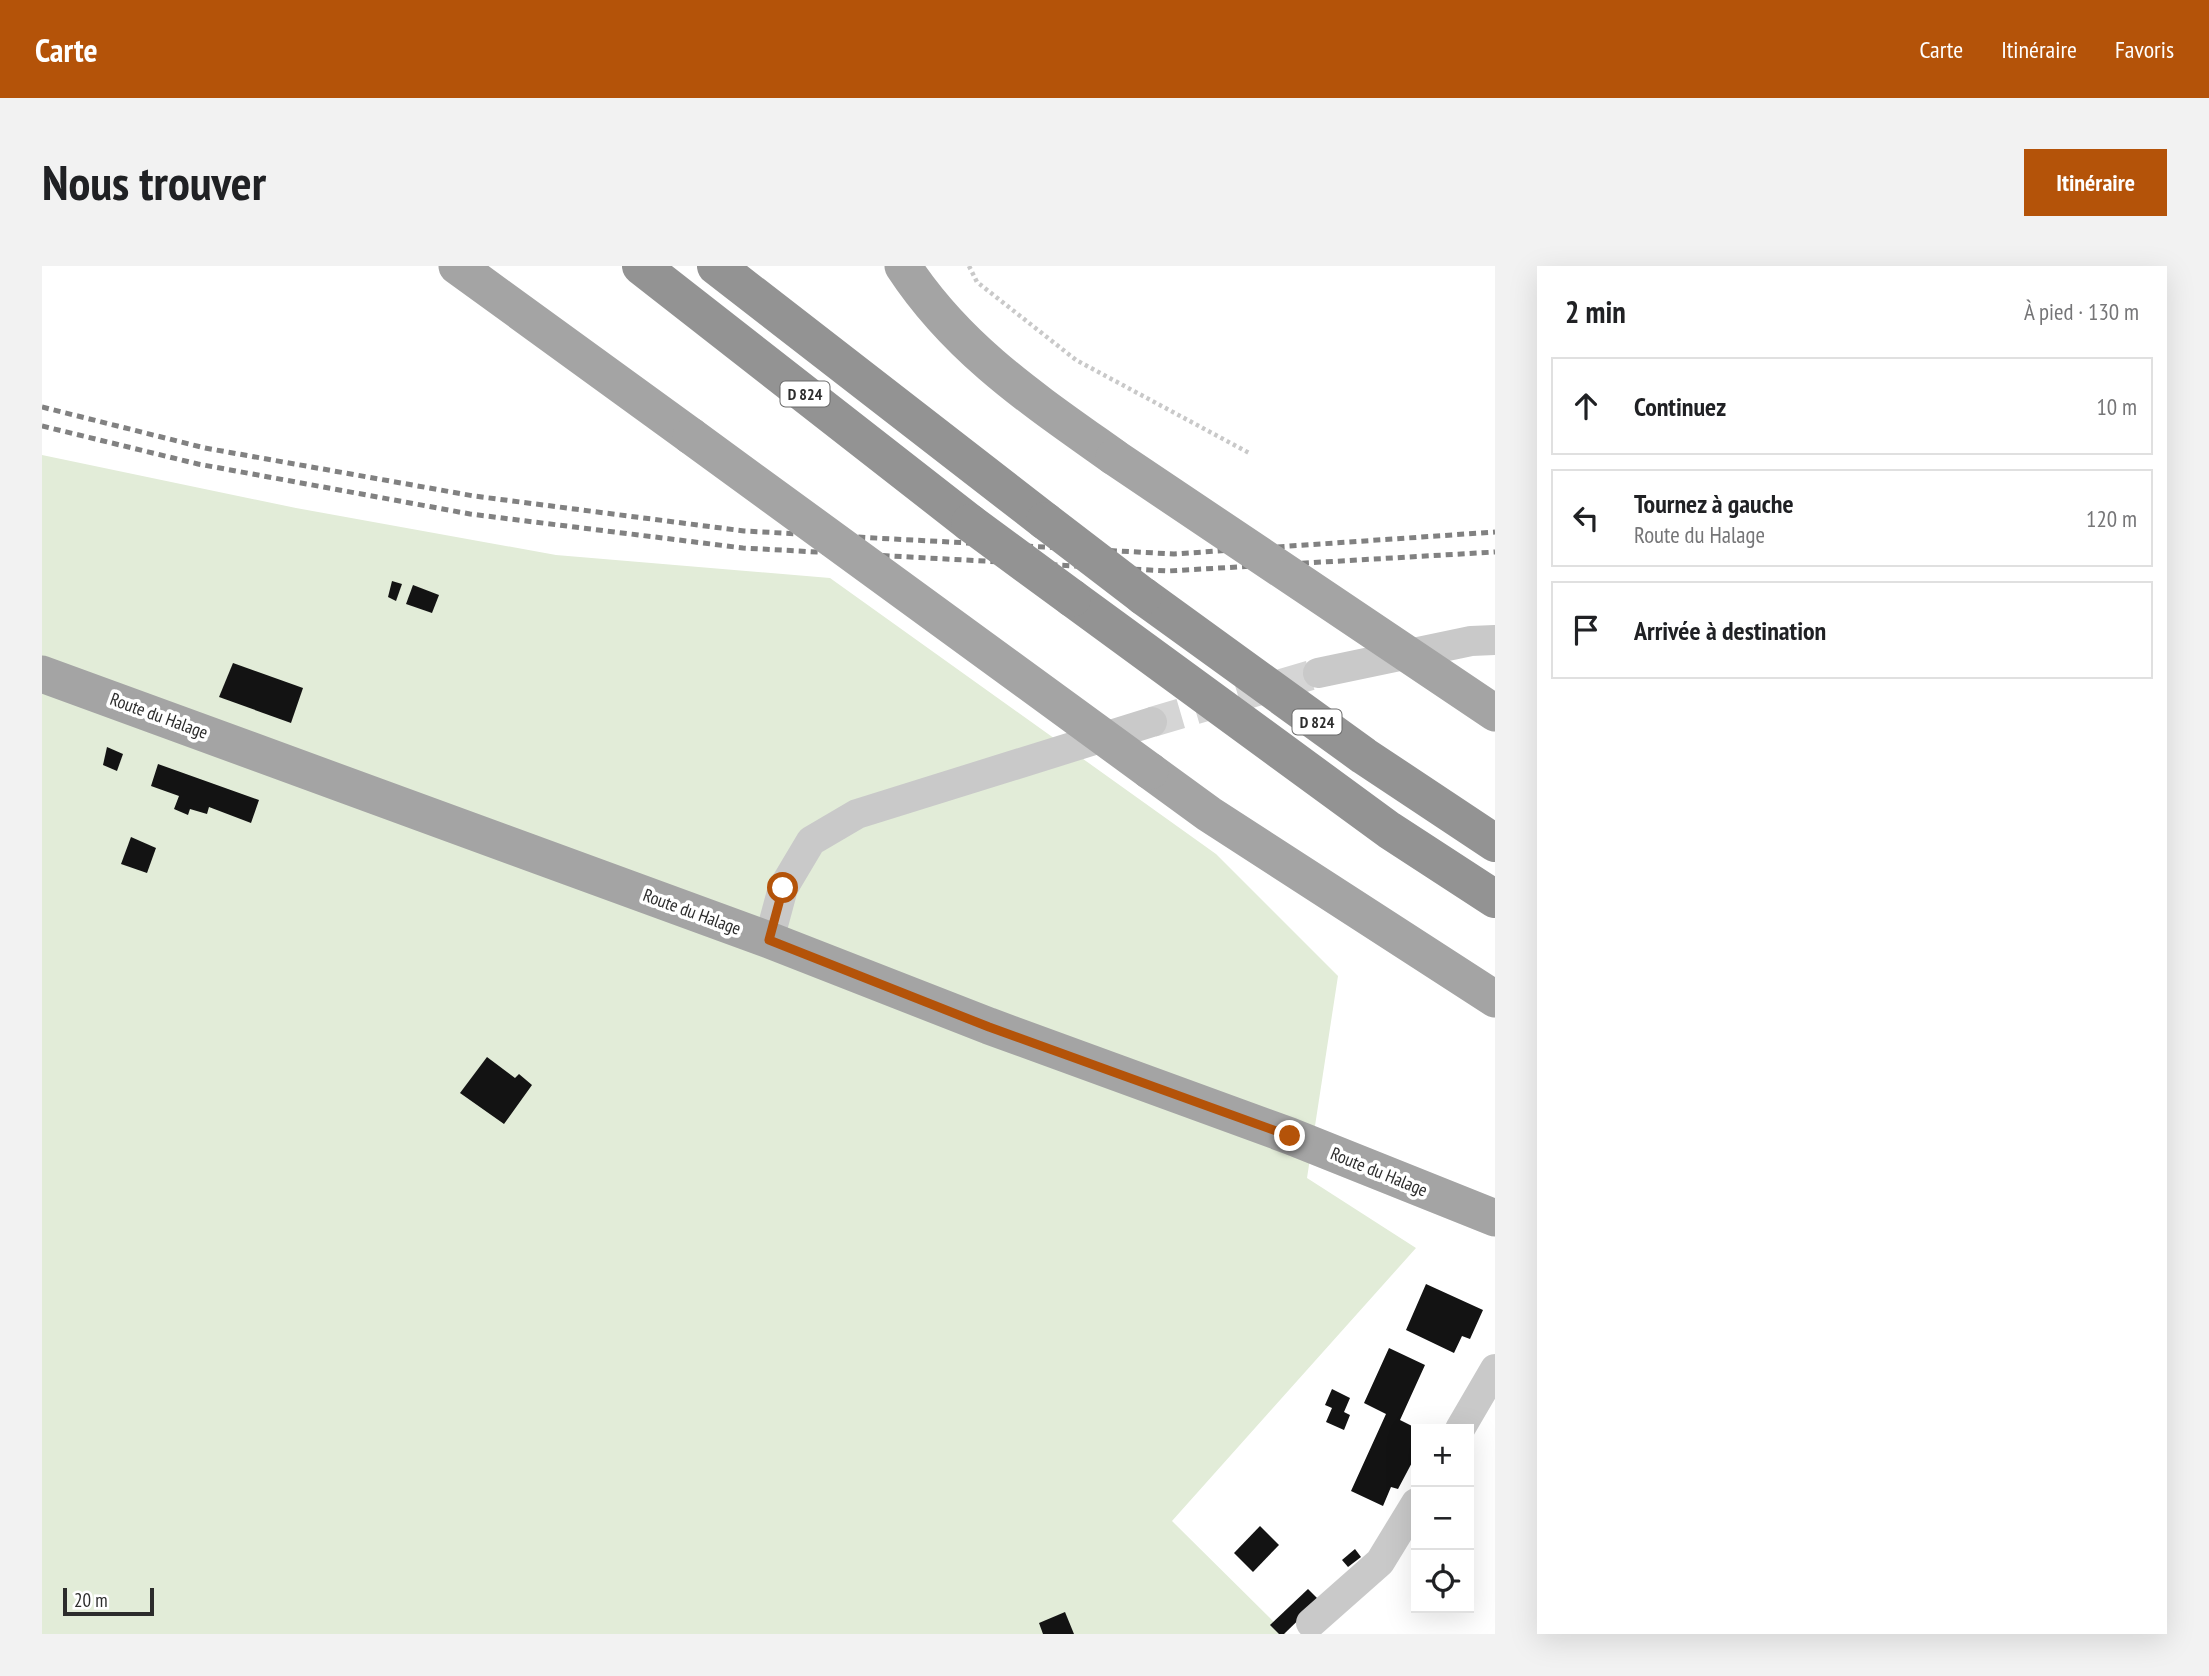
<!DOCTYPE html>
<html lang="fr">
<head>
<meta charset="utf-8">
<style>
  body { margin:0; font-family:"PT Sans Narrow",sans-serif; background:#f2f2f2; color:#202124 }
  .controls { position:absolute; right:21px; bottom:21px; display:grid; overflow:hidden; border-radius:0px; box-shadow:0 7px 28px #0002 }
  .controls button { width:63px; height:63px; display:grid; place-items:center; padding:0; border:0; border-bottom:2px solid #e0e0e0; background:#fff; color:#202124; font:35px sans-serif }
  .scale { position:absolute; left:21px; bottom:18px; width:91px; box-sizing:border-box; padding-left:7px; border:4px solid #2c2c2c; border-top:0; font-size:19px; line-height:24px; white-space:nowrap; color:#2c2c2c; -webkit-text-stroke:5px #fff; paint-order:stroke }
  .stop { position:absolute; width:21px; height:21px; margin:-16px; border:5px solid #b45309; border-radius:50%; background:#fff }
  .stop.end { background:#b45309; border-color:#fff; box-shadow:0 2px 7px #0008 }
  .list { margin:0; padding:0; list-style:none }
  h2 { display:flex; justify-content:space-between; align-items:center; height:91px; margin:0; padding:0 28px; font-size:30px }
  h2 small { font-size:23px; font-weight:400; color:#757577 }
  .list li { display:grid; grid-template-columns:46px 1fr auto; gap:21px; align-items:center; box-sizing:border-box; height:98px; margin:0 14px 14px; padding:0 14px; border:2px solid #e0e0e0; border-radius:0px }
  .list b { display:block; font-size:26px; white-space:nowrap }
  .list p { margin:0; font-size:23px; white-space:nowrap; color:#757577 }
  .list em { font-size:23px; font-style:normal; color:#757577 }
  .icon { flex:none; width:38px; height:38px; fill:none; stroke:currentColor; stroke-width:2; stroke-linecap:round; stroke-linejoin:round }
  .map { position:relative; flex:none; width:1453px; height:1368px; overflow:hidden; border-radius:0px }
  header { display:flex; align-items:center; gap:42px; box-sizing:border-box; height:98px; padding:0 35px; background:#b45309; color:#fff }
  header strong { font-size:33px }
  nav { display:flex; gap:38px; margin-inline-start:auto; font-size:24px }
  .intro { display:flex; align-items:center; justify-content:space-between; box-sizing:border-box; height:168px; padding:0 42px }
  h1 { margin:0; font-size:49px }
  .button { padding:18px 32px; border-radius:0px; background:#b45309; color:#fff; font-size:24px; font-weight:700 }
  main { display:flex; gap:42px; padding:0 42px }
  aside { flex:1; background:#fff; border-radius:0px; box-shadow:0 7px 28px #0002 }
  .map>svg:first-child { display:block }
  .green { fill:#e2ecd8 }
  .building { fill:#131313 }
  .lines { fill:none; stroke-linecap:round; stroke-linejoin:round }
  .minor-tunnel { stroke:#d5d5d5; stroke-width:30; stroke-dasharray:30 15; stroke-linecap:butt }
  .path { stroke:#c9c9c9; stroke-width:4.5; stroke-dasharray:3.5 3.5; stroke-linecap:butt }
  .minor { stroke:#c9c9c9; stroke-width:30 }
  .major { stroke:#a4a4a4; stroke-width:37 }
  .highway { stroke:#939393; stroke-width:38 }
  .rail { stroke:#818181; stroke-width:5; stroke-dasharray:7 5; stroke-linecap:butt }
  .major-bridge { stroke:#a4a4a4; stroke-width:37 }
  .highway-bridge { stroke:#939393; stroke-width:38 }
  .route { stroke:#b45309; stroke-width:9 }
  .labels { text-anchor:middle; stroke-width:7; stroke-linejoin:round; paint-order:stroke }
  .shield { fill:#fff; stroke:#6b6b6b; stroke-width:2 }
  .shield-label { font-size:16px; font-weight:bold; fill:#2c2c2c }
  .street-label { font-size:18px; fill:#2c2c2c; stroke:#fff }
</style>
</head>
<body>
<header>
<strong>Carte</strong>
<nav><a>Carte</a><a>Itinéraire</a><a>Favoris</a></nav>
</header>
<div class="intro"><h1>Nous trouver</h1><a class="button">Itinéraire</a></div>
<main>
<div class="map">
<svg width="1453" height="1368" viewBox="0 0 1453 1368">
  <rect width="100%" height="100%" fill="#fff"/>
  <path class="green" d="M0 189 254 242 514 289 788 312 1174 588 1296 710 1265 912 1374 982 1130 1255 1244 1368H0Z"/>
  <g class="building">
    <path d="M350 315 360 318 354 335 346 331Z"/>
    <path d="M371 319 397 329 390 347 364 338Z"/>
    <path d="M191 397 261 422 249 457 177 431Z"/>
    <path d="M65 481 81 488 75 505 61 499Z"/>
    <path d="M116 498 217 534 209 557 167 541 165 548 148 543 146 549 132 543 137 530 109 520Z"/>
    <path d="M89 571 114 582 105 607 79 598Z"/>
    <path d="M445 791 473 812 477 808 490 819 462 858 418 827Z"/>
    <path d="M1384 1018 1441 1044 1428 1073 1420 1070 1412 1087 1364 1064Z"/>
    <path d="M1347 1082 1383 1099 1358 1154 1374 1162V1189L1356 1223 1349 1221 1341 1240 1309 1225 1344 1148 1322 1137Z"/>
    <path d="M1290 1123 1308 1132 1302 1146 1308 1149 1302 1164 1284 1156 1290 1142 1283 1139Z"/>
    <path d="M1218 1260 1237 1279 1211 1306 1192 1287Z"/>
    <path d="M1313 1283 1319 1291 1306 1301 1300 1294Z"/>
    <path d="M1266 1323 1277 1334 1242 1368H1237L1228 1359Z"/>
    <path d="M1023 1346 1032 1368H1001L997 1357Z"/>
  </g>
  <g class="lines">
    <path class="minor-tunnel" d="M1110 456 1276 407"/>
    <path class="path" d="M927 0 935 16 1034 94 1209 188"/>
    <g class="minor">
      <path d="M1276 407 1429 375 1453 374"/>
      <path d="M727 674 741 622 769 575 815 548 1110 456"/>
      <path d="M1418 1163 1453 1103"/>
      <path d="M1269 1357 1338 1296 1374 1237"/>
    </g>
    <g class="major">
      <path d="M415 0 649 170"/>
      <path d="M861 0C916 84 992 134 1072 191"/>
      <path d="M0 408 727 674 947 760 1248 870 1453 952"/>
      <path d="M1108 505 1167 548 1453 733"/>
    </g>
    <g class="highway">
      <path d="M599 0 928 257"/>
      <path d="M674 0 1003 255"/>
      <path d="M1101 330 1322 490 1453 577"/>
      <path d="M1030 332 1347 564 1453 633"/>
    </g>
    <g class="rail">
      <path d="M0 141 163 182 432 230 702 265 1132 288 1453 266"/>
      <path d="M0 160 156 198 428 248 701 282 1126 305 1453 286"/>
    </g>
    <g class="major-bridge">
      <path d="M649 170 1108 505"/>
      <path d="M1072 191 1453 447"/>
    </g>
    <g class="highway-bridge">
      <path d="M1003 255 1101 330"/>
      <path d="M928 257 1030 332"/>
    </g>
  </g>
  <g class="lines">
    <path class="route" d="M741 622 727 674 947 761 1248 870"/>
  </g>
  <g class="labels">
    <g class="shield">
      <rect x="738.5" y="115.5" width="49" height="25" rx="5"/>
      <rect x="1250.5" y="443.5" width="49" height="25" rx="5"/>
    </g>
    <g class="shield-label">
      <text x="763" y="134">D 824</text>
      <text x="1275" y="462">D 824</text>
    </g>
    <g class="street-label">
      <text transform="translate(117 450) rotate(20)" y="6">Route du Halage</text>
      <text transform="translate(650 646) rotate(20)" y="6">Route du Halage</text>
      <text transform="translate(1337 906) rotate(22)" y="6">Route du Halage</text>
    </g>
  </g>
</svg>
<div class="controls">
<button>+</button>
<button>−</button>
<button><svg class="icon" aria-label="locate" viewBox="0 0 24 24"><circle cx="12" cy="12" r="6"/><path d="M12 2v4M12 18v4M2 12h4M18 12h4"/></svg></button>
</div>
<div class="scale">20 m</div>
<div class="stop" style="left:741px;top:622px"></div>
<div class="stop end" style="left:1248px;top:870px"></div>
</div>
<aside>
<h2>2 min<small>À pied · 130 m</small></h2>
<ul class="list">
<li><svg class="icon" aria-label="ahead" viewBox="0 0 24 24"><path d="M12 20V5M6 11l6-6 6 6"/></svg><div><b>Continuez</b></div><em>10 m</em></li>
<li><svg class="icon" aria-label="left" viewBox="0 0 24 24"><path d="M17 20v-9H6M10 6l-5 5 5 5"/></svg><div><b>Tournez à gauche</b><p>Route du Halage</p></div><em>120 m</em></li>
<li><svg class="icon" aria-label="arrive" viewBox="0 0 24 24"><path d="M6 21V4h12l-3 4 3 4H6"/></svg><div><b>Arrivée à destination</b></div></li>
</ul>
</aside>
</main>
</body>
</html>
